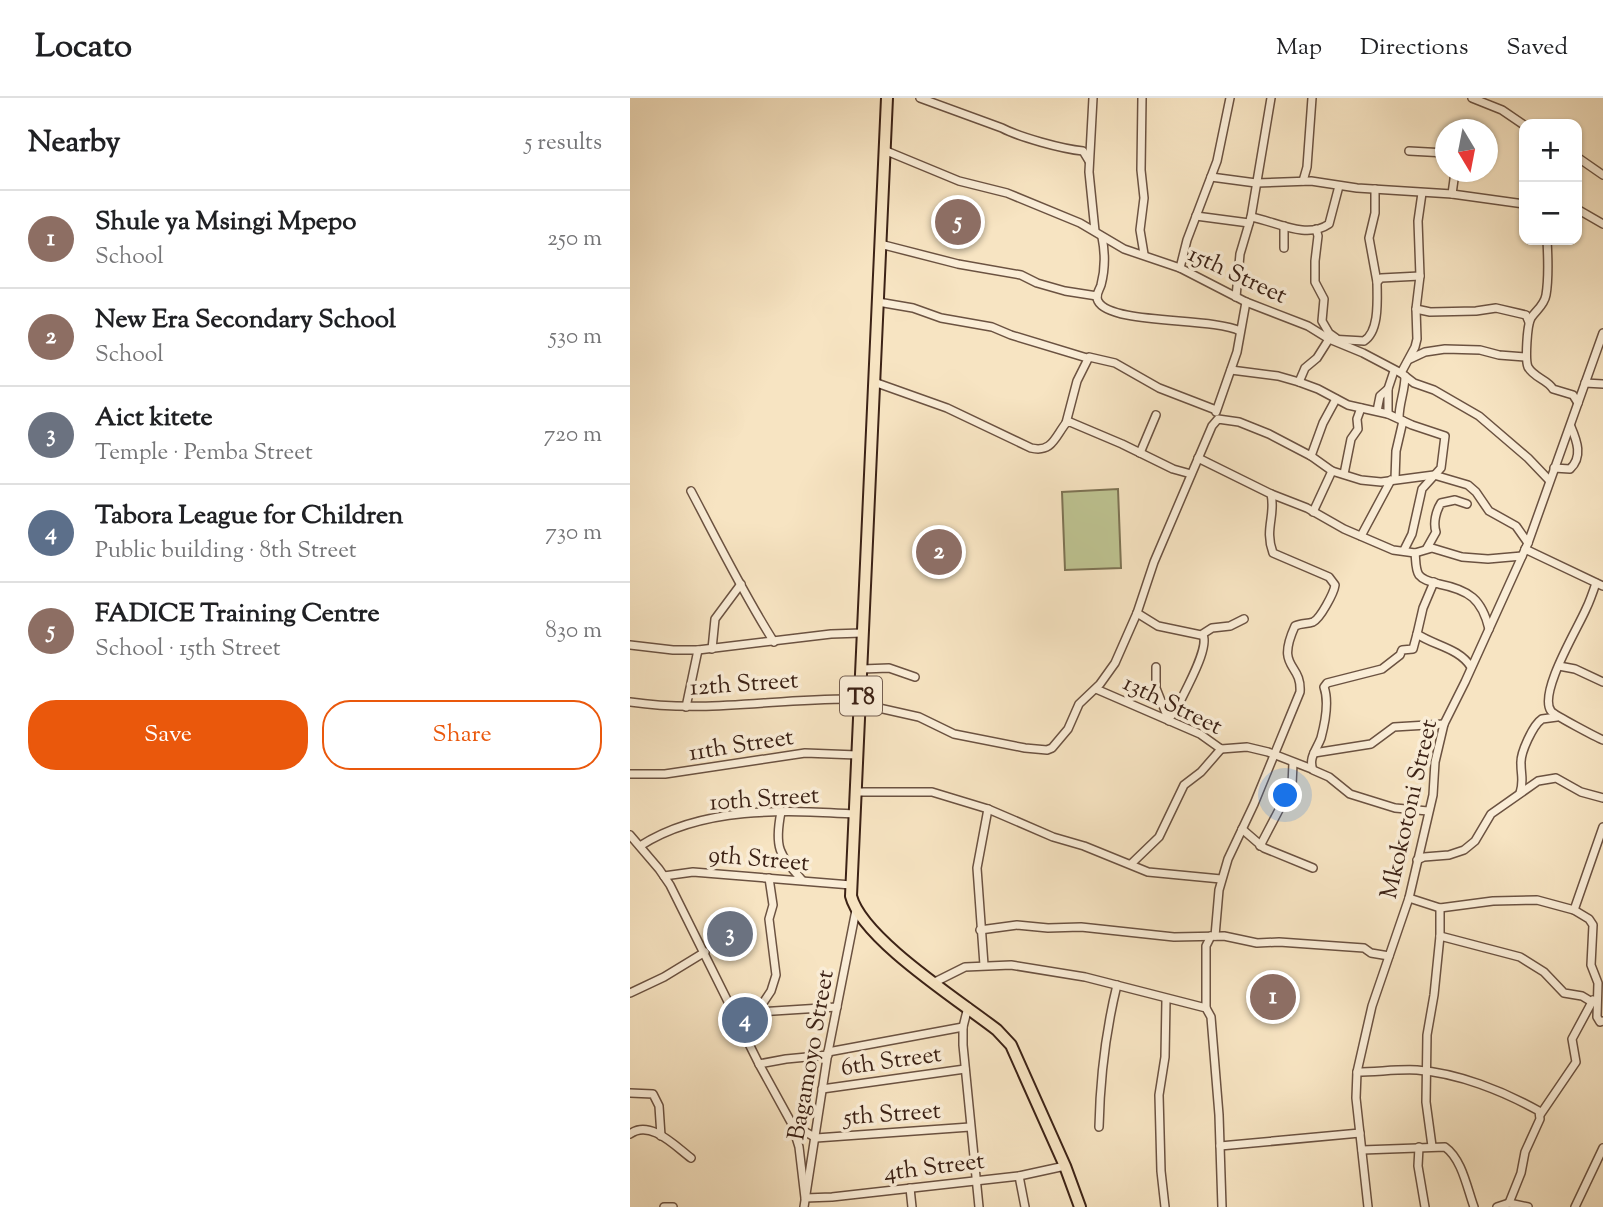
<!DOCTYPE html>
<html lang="en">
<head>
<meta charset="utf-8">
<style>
  body { margin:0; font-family:"Sorts Mill Goudy",serif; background:#f2f2f2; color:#202124 }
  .controls { position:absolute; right:21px; top:21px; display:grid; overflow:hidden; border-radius:14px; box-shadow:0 2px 5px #0004 }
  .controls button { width:63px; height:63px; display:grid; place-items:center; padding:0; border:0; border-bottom:2px solid #e0e0e0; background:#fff; color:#202124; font:35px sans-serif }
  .compass { position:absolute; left:805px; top:21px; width:63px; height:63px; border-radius:50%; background:#fff; box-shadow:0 2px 5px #0004; rotate:170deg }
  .you { position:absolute; left:656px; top:698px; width:24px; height:24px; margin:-18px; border:5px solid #fff; border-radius:50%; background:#1a73e8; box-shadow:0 0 0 10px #1a73e833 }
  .badge { display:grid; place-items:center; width:46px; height:46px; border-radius:50%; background:#ea580c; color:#fff; font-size:23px; font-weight:700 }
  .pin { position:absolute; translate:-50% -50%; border:4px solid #fff; box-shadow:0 2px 7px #0006 }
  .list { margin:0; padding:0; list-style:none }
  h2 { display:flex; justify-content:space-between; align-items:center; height:91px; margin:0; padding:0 28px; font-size:30px }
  h2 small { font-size:23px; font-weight:400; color:#757577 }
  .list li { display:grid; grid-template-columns:46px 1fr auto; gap:21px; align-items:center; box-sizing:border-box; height:98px; padding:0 28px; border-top:2px solid #e0e0e0 }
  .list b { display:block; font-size:26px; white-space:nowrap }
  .list p { margin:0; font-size:23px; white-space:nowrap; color:#757577 }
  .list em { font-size:23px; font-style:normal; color:#757577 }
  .actions { display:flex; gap:14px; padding:21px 28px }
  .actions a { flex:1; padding:16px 0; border:2px solid #ea580c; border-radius:28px; text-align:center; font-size:24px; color:#ea580c }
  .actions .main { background:#ea580c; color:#fff }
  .map { position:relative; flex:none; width:973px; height:1109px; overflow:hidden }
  header { display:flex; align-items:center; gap:42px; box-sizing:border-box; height:98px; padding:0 35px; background:#fff; border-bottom:2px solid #e0e0e0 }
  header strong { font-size:33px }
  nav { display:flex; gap:38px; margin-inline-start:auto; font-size:24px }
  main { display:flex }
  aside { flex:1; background:#fff }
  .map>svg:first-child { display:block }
  .green { fill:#bec492; stroke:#7d7354; stroke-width:2 }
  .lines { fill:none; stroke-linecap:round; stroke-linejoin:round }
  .minor-casing { stroke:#6b5241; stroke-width:10 }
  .highway-casing { stroke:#3c2216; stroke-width:14 }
  .minor { stroke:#faedd7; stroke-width:7 }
  .highway { stroke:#f7e4c2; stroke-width:10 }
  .labels { text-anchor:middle; stroke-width:7; stroke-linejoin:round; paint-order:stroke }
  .shield { fill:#faedd7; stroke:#755f50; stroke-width:2 }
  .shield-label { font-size:23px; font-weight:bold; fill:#3c2216 }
  .street-label { font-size:24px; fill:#3c2216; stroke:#faedd7 }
</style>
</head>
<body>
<header>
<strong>Locato</strong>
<nav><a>Map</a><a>Directions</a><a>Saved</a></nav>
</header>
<main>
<aside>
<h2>Nearby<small>5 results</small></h2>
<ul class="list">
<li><span class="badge" style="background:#8d6e63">1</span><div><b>Shule ya Msingi Mpepo</b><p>School</p></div><em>250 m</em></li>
<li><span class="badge" style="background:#8d6e63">2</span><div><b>New Era Secondary School</b><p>School</p></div><em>530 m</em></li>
<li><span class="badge" style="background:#6b7280">3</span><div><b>Aict kitete</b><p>Temple · Pemba Street</p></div><em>720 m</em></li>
<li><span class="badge" style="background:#5c6f8a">4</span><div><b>Tabora League for Children</b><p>Public building · 8th Street</p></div><em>730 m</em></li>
<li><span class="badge" style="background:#8d6e63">5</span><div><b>FADICE Training Centre</b><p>School · 15th Street</p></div><em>830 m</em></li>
</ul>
<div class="actions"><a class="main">Save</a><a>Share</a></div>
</aside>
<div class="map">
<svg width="973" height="1109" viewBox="0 0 973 1109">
  <rect width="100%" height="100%" fill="#f7e4c2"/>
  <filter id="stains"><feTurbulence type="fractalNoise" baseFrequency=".00286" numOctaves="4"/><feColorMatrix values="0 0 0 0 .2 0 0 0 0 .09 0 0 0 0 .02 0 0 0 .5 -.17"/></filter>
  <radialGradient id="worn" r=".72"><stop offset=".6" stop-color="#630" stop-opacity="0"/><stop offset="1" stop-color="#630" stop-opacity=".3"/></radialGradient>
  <path class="green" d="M488 391 491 470 435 472 432 394Z"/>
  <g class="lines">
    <defs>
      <g id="minor">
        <path d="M290 0 372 30C389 39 432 51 453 53L459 63"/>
        <path d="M463 0 459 74 465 133"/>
        <path d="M512 0 511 72 514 100 510 132 514 156"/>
        <path d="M842 0 872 12 894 27"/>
        <path d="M254 52 329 83 377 95 450 125 494 151 550 170 616 204 678 228 699 241 733 255 771 275 784 285 804 292 849 318 898 360 919 382"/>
        <path d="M779 53 816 55"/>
        <path d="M947 59 973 77"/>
        <path d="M581 79 626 85 681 83 727 90 822 96 894 106"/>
        <path d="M673 83 677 69 682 0"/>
        <path d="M745 91V115L739 140 747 184"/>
        <path d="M822 96 825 74"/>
        <path d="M947 111 973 126"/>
        <path d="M566 118 619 125"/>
        <path d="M621 119C645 123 676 142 699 126L709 88"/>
        <path d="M686 131 688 138 685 163V184L694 201 692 223 699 235 706 240"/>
        <path d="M472 139C475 154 475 172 471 187 469 193 465 197 468 203 480 227 582 219 610 233"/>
        <path d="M917 142C918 159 919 179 916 197 914 208 906 212 901 220 897 227 895 262 898 269 904 280 917 281 923 291L943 297 948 305"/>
        <path d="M250 146 328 166 391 177 407 185 435 193 467 198"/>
        <path d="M654 150V128"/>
        <path d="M550 170 557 142 587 63 600 0"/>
        <path d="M606 199 610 156 621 119 641 0"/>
        <path d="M248 204 283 210 311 220 362 229 381 237 457 260"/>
        <path d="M786 211 800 214 846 213 866 210 896 217 899 224"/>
        <path d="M780 261 795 254 815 251 850 252 869 257 895 259"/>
        <path d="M601 272 648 278 669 284 688 291 718 307 758 316 782 327 815 338 811 370 792 391 782 436 774 452"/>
        <path d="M771 275 785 249 787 241 786 211 790 178 788 123 792 95"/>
        <path d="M244 284 317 310 401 350C422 355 425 339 436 325L440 324 492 346 543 371 561 376"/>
        <path d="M669 284 675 270 687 260 699 241 734 243C750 233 747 200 747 184L751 180 790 178"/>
        <path d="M955 285 973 286"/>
        <path d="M758 291V316"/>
        <path d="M747 313 750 298 758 291 764 273"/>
        <path d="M586 314 607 254 616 204"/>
        <path d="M769 320C769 305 775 293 775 278"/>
        <path d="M436 325 447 283 459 259 485 265 529 290 586 312"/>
        <path d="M510 355 526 317"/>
        <path d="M681 358 693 325 706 301"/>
        <path d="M568 360 641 396C646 417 634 431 643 455L699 479 705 487C704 495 690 521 683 524 677 526 671 525 665 528 645 572 672 564 670 594L624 706 598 761 589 792 585 838"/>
        <path d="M924 370 940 371C953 359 947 343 941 329"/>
        <path d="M714 376 721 341 728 331 727 321 731 310"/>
        <path d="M765 381 766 353 773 323"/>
        <path d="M61 393C88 444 113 495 144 544"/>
        <path d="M641 396 677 410 714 431 763 452 785 455 802 450 832 459 858 461 892 458"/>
        <path d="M683 414 702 373"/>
        <path d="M731 438 761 382"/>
        <path d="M797 450 806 434C803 425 806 413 811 405L825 402 837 406"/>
        <path d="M895 451 973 488"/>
        <path d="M785 455C786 461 785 471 789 477 794 483 802 484 809 486 839 492 852 501 859 531"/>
        <path d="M804 484 793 510 787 536C805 548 829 550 841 569"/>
        <path d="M966 485C963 494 960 503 956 511 948 530 908 595 921 613 924 617 966 639 973 642"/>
        <path d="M507 515 528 528 571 537 582 530 600 528 614 521"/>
        <path d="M787 536 783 551 772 552 770 557 752 571 697 585 694 589C699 603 695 625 691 640 687 651 678 660 683 672L699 679 720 696 765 710 798 713"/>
        <path d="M0 547 43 552H68L201 536 232 535"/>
        <path d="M82 551 85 521 111 486"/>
        <path d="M929 568 945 571 973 584"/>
        <path d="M526 569V590L539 623"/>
        <path d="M232 571 259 570 285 579"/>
        <path d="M466 591 570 636 591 651 617 649 638 654 682 671"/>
        <path d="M0 604C80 616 151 599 231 601"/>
        <path d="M231 606 289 619 324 636 395 650 417 652 422 650 438 631 449 606 470 586 485 565 507 515 524 464 582 328 588 321 609 324 639 336 681 358 702 373 731 382 751 384 804 377 838 387 846 394 859 413 886 428 898 445"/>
        <path d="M56 609 68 552"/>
        <path d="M538 621 545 614C552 598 580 551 573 537"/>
        <path d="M684 655 741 646 764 629 814 626"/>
        <path d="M0 676H35L175 655 227 657"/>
        <path d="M227 694H302L358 711 423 739 454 748 518 774 591 781"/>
        <path d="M890 695C894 683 891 678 891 666 890 655 903 627 912 621L927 619"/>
        <path d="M151 714C144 750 149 756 172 782"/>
        <path d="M612 731 634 750 683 770"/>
        <path d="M0 737 29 771 40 787 129 966 162 1026 169 1049 175 1100 202 1099 389 1078 435 1068"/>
        <path d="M10 748C72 708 154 712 224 716"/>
        <path d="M630 748 662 687 663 665"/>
        <path d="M787 762 794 759 819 757 834 752 845 743 861 716 908 683 926 680 951 694 973 700"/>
        <path d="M501 766 529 739 554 687 571 674 591 651"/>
        <path d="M34 778 63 774 221 787"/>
        <path d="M779 800 810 810 863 803 907 802 944 812 959 821 963 827 961 867 968 885 967 919 970 924 973 923"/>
        <path d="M944 812 973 729"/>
        <path d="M350 832 387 827 418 830 451 829 544 839 594 838 627 845 649 844 734 850 741 855 759 858"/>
        <path d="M810 838 890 859 914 874 934 895 952 898 962 904"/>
        <path d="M354 867 347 770 358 711"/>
        <path d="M305 884 335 869 381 867 455 879 576 910 581 919 589 1017 592 1109"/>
        <path d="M0 895 34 879 75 854"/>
        <path d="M338 909 333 929V947L349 1109"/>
        <path d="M576 910V848L581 838"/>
        <path d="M127 914 141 893 146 877 139 821 143 807 139 780"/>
        <path d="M107 920 127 914 207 909"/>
        <path d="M198 954 333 929"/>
        <path d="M129 966 156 961 198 957"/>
        <path d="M727 974C747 974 767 971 787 972 828 975 873 993 909 1013L910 1021 895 1054 891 1075 879 1105"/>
        <path d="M192 991 335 971"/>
        <path d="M0 995 23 996 29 1008 31 1038"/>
        <path d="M910 1017 946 964 942 941 963 902"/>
        <path d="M162 1026 186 1040 340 1029"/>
        <path d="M469 1029C470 982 476 932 487 887"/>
        <path d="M0 1036C20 1021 45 1048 61 1060"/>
        <path d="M590 1048 730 1035"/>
        <path d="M802 1048 796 1004 797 937 804 897 810 838V810"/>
        <path d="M789 1049 788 1068 795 1109"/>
        <path d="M732 1052 815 1049C832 1061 837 1090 844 1109"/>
        <path d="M389 1078 395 1109"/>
        <path d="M280 1090 282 1109"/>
        <path d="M34 1109H43"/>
        <path d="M174 1109 198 954 226 812"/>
        <path d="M535 1109 531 1073 529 997 535 959 536 902"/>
        <path d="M738 1109 726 1000 727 974 742 908 779 800 803 697 805 664 814 626 835 584 898 445 973 235"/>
        <path d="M867 1109 879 1105 898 1109"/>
        <path d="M945 1109 973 1050"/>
      </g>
      <path id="highway" d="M257 0 221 798C232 841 330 903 367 932L381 947 435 1068 450 1109"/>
    </defs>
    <use href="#minor" class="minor-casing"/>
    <use href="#highway" class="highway-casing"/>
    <use href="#minor" class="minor"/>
    <use href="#highway" class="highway"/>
  </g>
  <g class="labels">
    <rect class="shield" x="210" y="578.5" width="42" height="39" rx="5"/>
    <g class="shield-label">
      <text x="231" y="606">T8</text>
    </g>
    <g class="street-label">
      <text transform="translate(608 176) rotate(25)" y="8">15th Street</text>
      <text transform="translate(114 585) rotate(-4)" y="8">12th Street</text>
      <text transform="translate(543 606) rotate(26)" y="8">13th Street</text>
      <text transform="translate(111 646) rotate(-9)" y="8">11th Street</text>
      <text transform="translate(134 700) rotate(-4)" y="8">10th Street</text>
      <text transform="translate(778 711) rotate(-77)" y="8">Mkokotoni Street</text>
      <text transform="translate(129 760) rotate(5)" y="8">9th Street</text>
      <text transform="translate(180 957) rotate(-80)" y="8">Bagamoyo Street</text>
      <text transform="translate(261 962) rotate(-8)" y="8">6th Street</text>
      <text transform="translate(262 1015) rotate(-4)" y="8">5th Street</text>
      <text transform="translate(304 1068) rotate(-7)" y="8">4th Street</text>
    </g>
  </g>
  <rect width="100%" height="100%" filter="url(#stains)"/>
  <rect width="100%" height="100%" fill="url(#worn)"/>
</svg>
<div class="controls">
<button>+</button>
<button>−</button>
</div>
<svg class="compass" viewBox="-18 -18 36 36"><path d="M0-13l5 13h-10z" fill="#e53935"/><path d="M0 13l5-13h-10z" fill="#757577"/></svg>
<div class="you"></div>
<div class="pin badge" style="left:643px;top:899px;background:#8d6e63">1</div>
<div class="pin badge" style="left:309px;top:454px;background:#8d6e63">2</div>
<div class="pin badge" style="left:100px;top:836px;background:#6b7280">3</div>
<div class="pin badge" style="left:115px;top:922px;background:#5c6f8a">4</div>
<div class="pin badge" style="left:328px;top:124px;background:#8d6e63">5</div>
</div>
</main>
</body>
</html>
